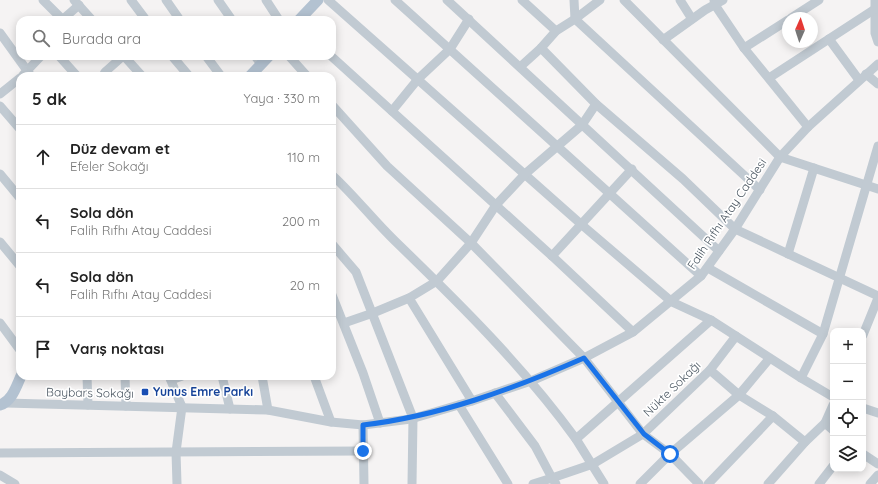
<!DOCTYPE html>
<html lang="tr">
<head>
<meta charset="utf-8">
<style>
  body { margin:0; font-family:Quicksand,sans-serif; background:#f2f2f2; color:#222 }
  .controls { position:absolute; right:12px; bottom:12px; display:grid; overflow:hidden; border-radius:8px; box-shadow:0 2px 10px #0003 }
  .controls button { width:36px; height:36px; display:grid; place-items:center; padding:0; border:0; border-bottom:1px solid #e0e0e0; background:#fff; color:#222; font:20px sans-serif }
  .compass { position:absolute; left:782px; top:12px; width:36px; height:36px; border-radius:50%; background:#fff; box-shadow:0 2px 10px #0003; rotate:3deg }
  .stop { position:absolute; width:12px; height:12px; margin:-9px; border:3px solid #1a73e8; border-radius:50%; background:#fff }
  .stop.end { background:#1a73e8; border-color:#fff; box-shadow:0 1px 4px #0008 }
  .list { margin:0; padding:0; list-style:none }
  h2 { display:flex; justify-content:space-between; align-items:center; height:52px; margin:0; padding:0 16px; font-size:17px }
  h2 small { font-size:13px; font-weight:400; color:#767676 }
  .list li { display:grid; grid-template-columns:26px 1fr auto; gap:12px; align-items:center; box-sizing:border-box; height:64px; padding:0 16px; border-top:1px solid #e0e0e0 }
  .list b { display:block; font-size:15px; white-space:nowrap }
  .list p { margin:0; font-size:13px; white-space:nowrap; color:#767676 }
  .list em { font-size:13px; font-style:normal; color:#767676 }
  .icon { flex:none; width:22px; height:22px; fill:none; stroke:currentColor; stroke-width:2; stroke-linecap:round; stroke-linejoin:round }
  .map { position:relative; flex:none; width:878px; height:484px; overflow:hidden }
  .search { position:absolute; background:#fff; box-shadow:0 2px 10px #0003; left:16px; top:16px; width:320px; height:44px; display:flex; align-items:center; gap:10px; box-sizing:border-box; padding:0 14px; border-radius:12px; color:#767676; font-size:15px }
  .panel { position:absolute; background:#fff; box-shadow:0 2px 10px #0003; left:16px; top:72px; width:320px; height:308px; border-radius:12px }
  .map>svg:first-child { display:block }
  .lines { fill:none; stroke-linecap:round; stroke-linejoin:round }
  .minor { stroke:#c1cad2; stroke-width:9 }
  .major { stroke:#b3c2d1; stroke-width:11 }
  .route { stroke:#1a73e8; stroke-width:5 }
  .transit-dot { fill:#1a4fb4; stroke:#fff; stroke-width:1.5 }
  .labels { text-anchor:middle; stroke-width:3.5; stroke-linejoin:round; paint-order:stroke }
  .street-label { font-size:12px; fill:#4a5661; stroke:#fff }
  .transit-label { font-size:12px; font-weight:bold; fill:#164399; stroke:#fff; text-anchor:start }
</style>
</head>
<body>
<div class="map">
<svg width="878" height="484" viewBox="0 0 878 484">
  <rect width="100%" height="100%" fill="#f5f3f3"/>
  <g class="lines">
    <g class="minor">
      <path d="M43 0 62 19"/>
      <path d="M74 0 92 20"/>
      <path d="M131 0 146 20"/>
      <path d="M166 0 180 20"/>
      <path d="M218 0 232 20"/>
      <path d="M266 0 279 20"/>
      <path d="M328 0 582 225 672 302 711 320 801 378 833 397"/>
      <path d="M395 0 701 276"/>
      <path d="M447 0 719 251"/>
      <path d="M522 0 556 31"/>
      <path d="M574 0 575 19 760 190"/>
      <path d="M624 0 780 157 878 189"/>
      <path d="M680 0 692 19"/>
      <path d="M714 0 715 5 744 48 808 127"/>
      <path d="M875 0V33L878 42"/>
      <path d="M791 18 819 0"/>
      <path d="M62 20 79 5"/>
      <path d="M0 33 31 76"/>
      <path d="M829 39 859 80"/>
      <path d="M663 40 705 10 723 0"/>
      <path d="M541 48 596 104 683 179 735 229 878 296"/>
      <path d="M744 48 788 20"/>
      <path d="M59 56 77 76"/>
      <path d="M124 56 142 76"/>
      <path d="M172 56 189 76"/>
      <path d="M206 56 221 76"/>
      <path d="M255 56 261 64"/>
      <path d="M289 56 307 76"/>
      <path d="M331 56 552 256 633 332"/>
      <path d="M520 67 541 48 556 31 575 19 600 0"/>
      <path d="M866 74 878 84"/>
      <path d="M23 75 41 56"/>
      <path d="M103 76 105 72 123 56"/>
      <path d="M769 78 875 9"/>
      <path d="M0 94 20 78"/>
      <path d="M332 105 387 166 471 243 584 358 643 434 670 454 699 484"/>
      <path d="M0 106 20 129"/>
      <path d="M392 111 418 79 450 49 469 19"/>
      <path d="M0 174 20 198"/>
      <path d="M332 175C355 196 373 220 395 241 459 303 523 366 576 439"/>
      <path d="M0 242 20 266"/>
      <path d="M332 244 356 272 413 418 412 484"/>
      <path d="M788 254 814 168"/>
      <path d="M552 256 632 169"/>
      <path d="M708 268 823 334"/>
      <path d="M332 295 363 373 380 423"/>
      <path d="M409 298 472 401"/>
      <path d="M0 323 20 350"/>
      <path d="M344 323 373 313 409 298 437 281 471 243 496 205 525 174 582 125 596 104"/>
      <path d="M863 335 878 298"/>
      <path d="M710 370 739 395 769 359"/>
      <path d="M87 376 88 405"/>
      <path d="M125 376 126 406"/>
      <path d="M169 376 182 407 176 452 177 484"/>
      <path d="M222 376 230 409"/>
      <path d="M262 376 268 410"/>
      <path d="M314 376 331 422"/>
      <path d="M801 378 823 334 878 146"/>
      <path d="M171 380 182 376"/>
      <path d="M495 393 535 446 552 478 593 464 643 434 710 370 736 336"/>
      <path d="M6 403 268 410 331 422 363 425 411 419 472 401 531 381 584 358 633 332 701 276 735 229 780 157 808 127 878 64"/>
      <path d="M459 405 508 484"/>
      <path d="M863 408 878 413"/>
      <path d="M825 423 833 430"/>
      <path d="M363 425 364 484"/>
      <path d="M0 453 363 451"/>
      <path d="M863 454 878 464"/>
      <path d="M0 475 15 484"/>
      <path d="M533 484 552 478 556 484"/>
      <path d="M604 484 576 439 711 320"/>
      <path d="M640 484 670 454 739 395 773 416"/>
      <path d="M708 484 773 416 805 442"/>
      <path d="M768 484 805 442 825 423 833 405"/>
      <path d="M819 484 833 466"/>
      <path d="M870 484 878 475"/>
    </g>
    <g class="major">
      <path d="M299 20 318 0"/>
      <path d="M250 76 269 56"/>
      <path d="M0 405C12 401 16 387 21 376"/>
    </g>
  </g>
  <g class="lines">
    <path class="route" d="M363 451V425C440 416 513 389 584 358L644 434 670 454"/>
  </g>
  <rect class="transit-dot" x="141" y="388" width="8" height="8" rx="2"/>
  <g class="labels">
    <g class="street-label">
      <text transform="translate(727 214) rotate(-56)" y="4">Falih Rıfhı Atay Caddesi</text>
      <text transform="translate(672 389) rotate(-44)" y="4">Nükte Sokağı</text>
      <text transform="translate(90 393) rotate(1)" y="4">Baybars Sokağı</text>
    </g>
    <g class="transit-label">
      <text x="153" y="396">Yunus Emre Parkı</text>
    </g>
  </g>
</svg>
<div class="controls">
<button>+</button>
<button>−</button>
<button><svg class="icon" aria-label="locate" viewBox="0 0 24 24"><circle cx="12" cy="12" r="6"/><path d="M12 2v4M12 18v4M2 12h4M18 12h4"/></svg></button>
<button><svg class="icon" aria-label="layers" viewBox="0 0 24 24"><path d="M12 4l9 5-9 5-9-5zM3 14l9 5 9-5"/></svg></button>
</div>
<svg class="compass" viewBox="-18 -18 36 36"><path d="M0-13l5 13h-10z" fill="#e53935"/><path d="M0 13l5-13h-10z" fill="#767676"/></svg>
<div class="stop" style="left:670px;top:454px"></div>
<div class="stop end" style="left:363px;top:451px"></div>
<div class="search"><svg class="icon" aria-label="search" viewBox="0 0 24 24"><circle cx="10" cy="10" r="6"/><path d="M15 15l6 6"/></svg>Burada ara</div>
<section class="panel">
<h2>5 dk<small>Yaya · 330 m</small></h2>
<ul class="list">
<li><svg class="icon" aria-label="ahead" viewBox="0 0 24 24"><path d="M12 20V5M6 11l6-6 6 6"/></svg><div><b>Düz devam et</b><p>Efeler Sokağı</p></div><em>110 m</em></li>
<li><svg class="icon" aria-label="left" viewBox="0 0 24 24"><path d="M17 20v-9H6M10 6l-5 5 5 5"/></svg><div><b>Sola dön</b><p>Falih Rıfhı Atay Caddesi</p></div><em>200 m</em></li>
<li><svg class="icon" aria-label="left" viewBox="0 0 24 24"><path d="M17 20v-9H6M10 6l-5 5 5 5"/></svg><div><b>Sola dön</b><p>Falih Rıfhı Atay Caddesi</p></div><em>20 m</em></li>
<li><svg class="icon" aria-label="arrive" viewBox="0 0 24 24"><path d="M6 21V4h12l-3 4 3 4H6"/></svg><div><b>Varış noktası</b></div></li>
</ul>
</section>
</div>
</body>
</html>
